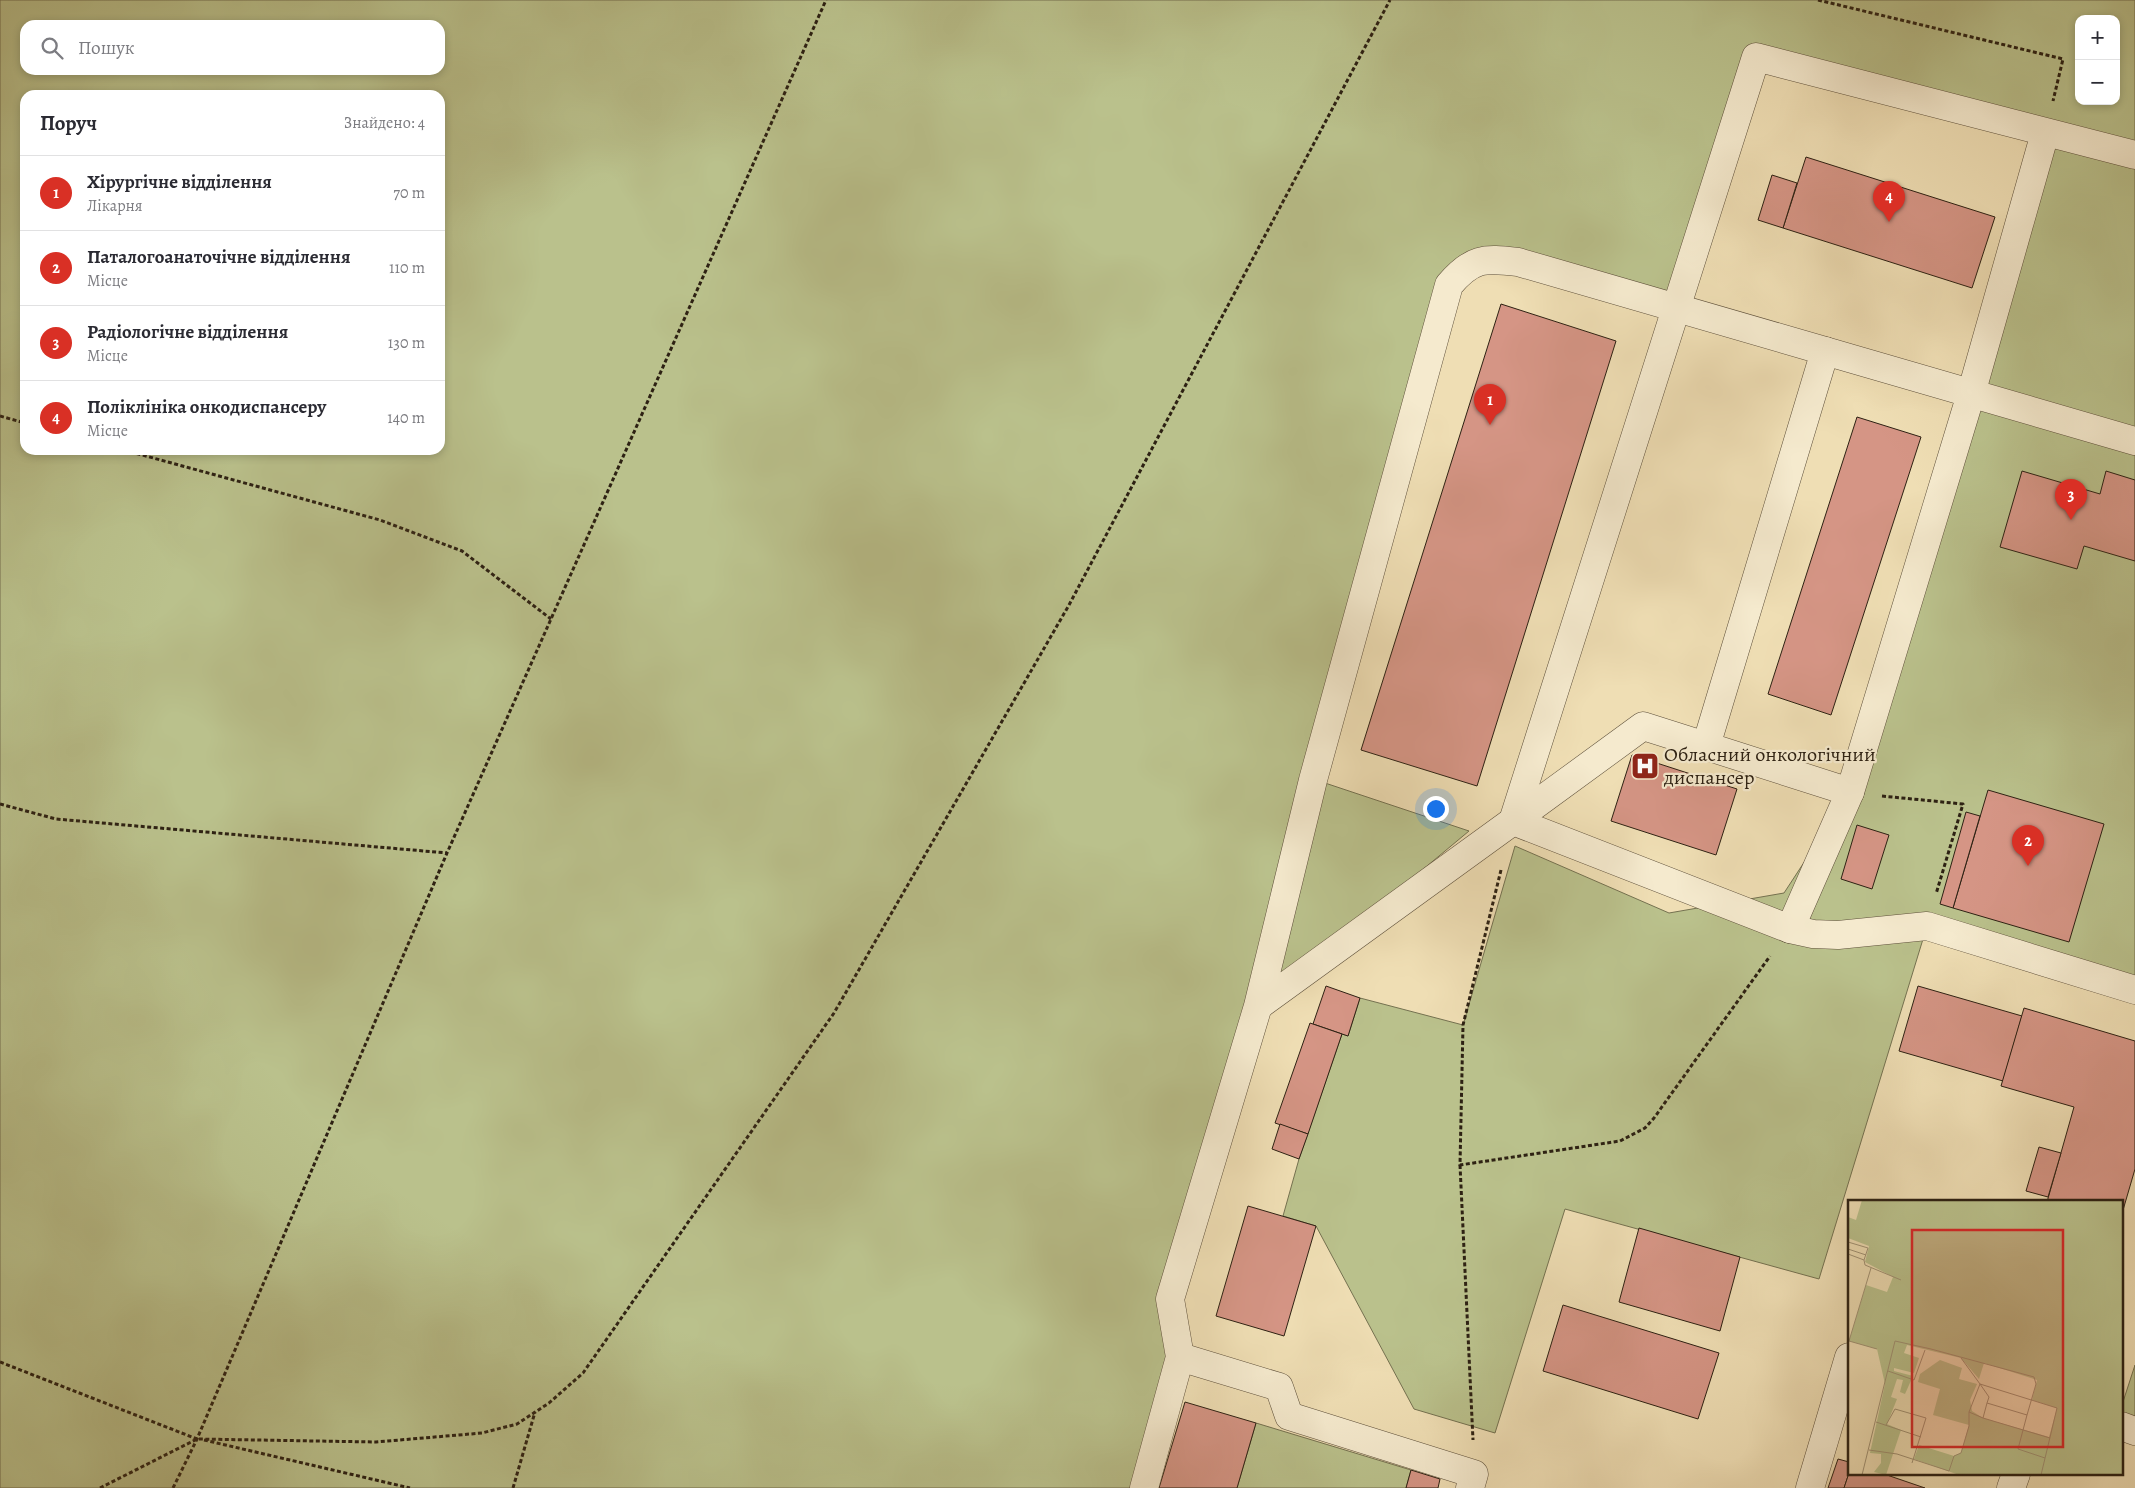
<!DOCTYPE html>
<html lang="uk">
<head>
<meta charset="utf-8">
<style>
  body { margin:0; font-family:Alegreya,serif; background:#f7f7f7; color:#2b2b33 }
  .controls { position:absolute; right:15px; top:15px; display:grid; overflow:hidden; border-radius:10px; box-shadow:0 2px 8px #0003 }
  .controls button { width:45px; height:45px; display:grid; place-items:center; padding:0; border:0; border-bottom:1px solid #e1e1e2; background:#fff; color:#2b2b33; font:25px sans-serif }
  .you { position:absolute; left:1435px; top:808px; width:18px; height:18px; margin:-12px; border:4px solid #fff; border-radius:50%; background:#1a73e8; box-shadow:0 0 0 8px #1a73e833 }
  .badge { display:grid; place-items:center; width:32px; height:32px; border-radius:50%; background:#d93025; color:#fff; font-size:16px; font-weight:700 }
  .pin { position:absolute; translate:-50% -41px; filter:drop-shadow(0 1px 2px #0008) }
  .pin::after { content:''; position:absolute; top:26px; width:18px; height:15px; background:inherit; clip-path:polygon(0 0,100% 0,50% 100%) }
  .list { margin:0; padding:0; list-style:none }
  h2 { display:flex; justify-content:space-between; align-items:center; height:65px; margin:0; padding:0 20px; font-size:21px }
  h2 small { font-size:16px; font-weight:400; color:#7c7c81 }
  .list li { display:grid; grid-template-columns:32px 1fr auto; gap:15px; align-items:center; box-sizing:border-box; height:75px; padding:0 20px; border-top:1px solid #e1e1e2 }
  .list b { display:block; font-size:19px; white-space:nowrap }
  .list p { margin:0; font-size:16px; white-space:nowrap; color:#7c7c81 }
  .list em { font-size:16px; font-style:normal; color:#7c7c81 }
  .icon { flex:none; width:28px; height:28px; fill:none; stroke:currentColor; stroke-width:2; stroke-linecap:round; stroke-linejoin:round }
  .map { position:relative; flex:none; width:2135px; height:1488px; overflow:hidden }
  .search { position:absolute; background:#fff; box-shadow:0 2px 8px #0003; left:20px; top:20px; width:425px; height:55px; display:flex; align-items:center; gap:12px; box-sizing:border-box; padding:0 18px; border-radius:15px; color:#7c7c81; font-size:19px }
  .panel { position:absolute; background:#fff; box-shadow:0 2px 8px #0003; left:20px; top:90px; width:425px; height:365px; border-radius:15px }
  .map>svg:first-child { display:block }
  .green { fill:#bac18c; stroke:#747150; fill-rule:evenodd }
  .building { fill:#d59585; stroke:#2d2113 }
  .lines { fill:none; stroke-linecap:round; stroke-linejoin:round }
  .minor-casing { stroke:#5e503b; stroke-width:29 }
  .path { stroke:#2d2113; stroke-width:3; stroke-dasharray:4 2.5; stroke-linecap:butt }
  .minor { stroke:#f5eace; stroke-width:28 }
  .labels { text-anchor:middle; stroke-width:4.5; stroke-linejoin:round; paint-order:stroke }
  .poi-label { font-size:20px; fill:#2d2113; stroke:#f5eace; text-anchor:start }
  .inset-road { fill:none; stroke:#a19274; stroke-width:1 }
  .view { fill:#d62828; fill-opacity:0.15; stroke:#d62828; stroke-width:2.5 }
  .inset-edge { fill:none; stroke:#2d2113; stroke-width:2.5 }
</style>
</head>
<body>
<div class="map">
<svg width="2135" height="1488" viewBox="0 0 2135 1488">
  <rect width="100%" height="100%" fill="#efdeb4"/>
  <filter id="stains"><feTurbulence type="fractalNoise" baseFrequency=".004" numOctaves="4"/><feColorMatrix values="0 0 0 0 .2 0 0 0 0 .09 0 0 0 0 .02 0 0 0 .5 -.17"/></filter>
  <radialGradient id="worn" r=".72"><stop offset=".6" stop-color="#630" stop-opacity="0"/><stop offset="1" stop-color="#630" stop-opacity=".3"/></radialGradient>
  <g class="green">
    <path d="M0 0H2135V990L1927 926 1819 1279 1565 1209 1495 1433 1414 1409 1316 1226 1283 1216 1299 1159 1342 1034 1348 1036 1360 998 1463 1025 1515 846 1669 913 1784 893 1850 792 2045 134 1756 57 1675 309 1518 262 1462 269 1313 779 1469 831 1258 1007 1170 1299 1180 1357 1144 1488H0ZM2079 19H2116V101H2079ZM25 25H440V70H25ZM25 95H440V450H25Z"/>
    <path d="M2135 1365V1431L2121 1426V1408Z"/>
    <path d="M1256 1423 1411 1470 1406 1488H1237Z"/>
  </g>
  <g class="building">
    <path d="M1806 157 1995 217 1972 288 1783 228Z"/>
    <path d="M1772 175 1797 183 1783 228 1758 220Z"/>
    <path d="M1501 304 1616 341 1477 786 1361 750Z"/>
    <path d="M1857 417 1921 437 1831 715 1768 694Z"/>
    <path d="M2022 471 2100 494 2106 471 2135 480V561L2084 546 2077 569 2000 547Z"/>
    <path d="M1632 755 1737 789 1716 855 1611 821Z"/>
    <path d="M1988 790 2104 824 2069 942 1953 908Z"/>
    <path d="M1966 812 1980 816 1953 908 1940 904Z"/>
    <path d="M1857 825 1889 835 1872 889 1841 879Z"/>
    <path d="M1326 986 1360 998 1348 1036 1313 1024Z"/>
    <path d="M1918 986 2022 1016 2003 1081 1899 1051Z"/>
    <path d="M2024 1008 2135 1041V1169L2121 1217V1202H2047L2074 1107 2001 1086Z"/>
    <path d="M1310 1023 1342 1034 1308 1134 1275 1123Z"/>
    <path d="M1280 1124 1308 1134 1299 1159 1272 1149Z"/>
    <path d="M2039 1147 2061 1153 2048 1197 2026 1191Z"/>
    <path d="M1248 1206 1316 1226 1284 1336 1216 1316Z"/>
    <path d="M1639 1228 1740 1257 1720 1331 1619 1302Z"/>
    <path d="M1563 1305 1719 1353 1698 1419 1543 1371Z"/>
    <path d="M1185 1402 1256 1423 1237 1488H1159Z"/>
    <path d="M1838 1459 1849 1462V1473L1844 1488H1828Z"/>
    <path d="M1411 1470 1440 1479 1438 1488H1406Z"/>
    <path d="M1849 1473 1884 1474 1925 1488H1844Z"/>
  </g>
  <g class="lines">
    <defs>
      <g id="minor">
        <path d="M1825 351 2135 441"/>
        <path d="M1850 792 1971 394 2045 133"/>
        <path d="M1513 821 1756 57 2135 155"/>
        <path d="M1513 821 1643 726 1706 746"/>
        <path d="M1790 929 1813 934 1838 935 1927 926 2135 990"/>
        <path d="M1180 1357 1279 1387 1289 1416 1474 1474 1470 1488"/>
        <path d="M2121 1426 2135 1431"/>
        <path d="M1144 1488 1180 1357 1170 1299 1258 1006 1313 780 1449 285C1472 258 1483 258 1518 262L1825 351 1706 746 1850 792 1790 929 1513 821 1258 1006"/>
        <path d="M1810 1488 1849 1357"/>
        <path d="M2011 1488 2016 1474"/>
      </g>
    </defs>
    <use href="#minor" class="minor-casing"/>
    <g class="path">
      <path d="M1818 0 2063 59 2053 101"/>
      <path d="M0 416 25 423"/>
      <path d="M124 450 380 520 462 551 551 619"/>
      <path d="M1882 796 1963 804 1936 894"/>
      <path d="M0 804 56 819 447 853"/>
      <path d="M1501 870 1463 1025 1460 1165 1620 1141 1645 1128 1654 1118 1770 956"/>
      <path d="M1460 1165 1473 1440"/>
      <path d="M0 1362 197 1439"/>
      <path d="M204 1440 410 1488"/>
      <path d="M100 1488 197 1439 376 1442 482 1433 517 1424 549 1403 583 1373 834 1013 1069 605 1390 0"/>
      <path d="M173 1488 197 1439 447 853 826 0"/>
      <path d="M513 1488 535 1412"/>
    </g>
    <use href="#minor" class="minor"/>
  </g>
  <defs>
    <symbol id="hospital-square" viewBox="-11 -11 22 22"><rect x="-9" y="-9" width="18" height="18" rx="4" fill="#8f2418" stroke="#f5eace"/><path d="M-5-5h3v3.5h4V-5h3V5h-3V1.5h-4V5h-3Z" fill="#fff"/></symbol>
  </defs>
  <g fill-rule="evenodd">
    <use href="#hospital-square" x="1629" y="750" width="32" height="32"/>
  </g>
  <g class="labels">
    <g class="poi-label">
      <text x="1664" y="761">Обласний онкологічний<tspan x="1664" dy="23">диспансер</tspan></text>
    </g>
  </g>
  <g transform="translate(1848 1200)">
    <rect width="275" height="275" fill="#efdeb4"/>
    <path d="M14 0H275V275H111L66 259 71 245 106 256 113 253 121 225 85 215 92 189 70 182 72 174 92 160 114 168 111 179 129 184 122 200 124 211 135 218 201 237 209 208 184 200 189 180 136 163 131 179 113 158 59 145 56 153 71 158 66 173 46 168V171L65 176 57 194 52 192 55 180 49 179 43 197 49 199 39 224 53 230 38 275 26 272 33 263V254L22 253 37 184 29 149 1 141 18 85 39 92 45 77 17 62 21 46 0 38V17L8 20Z" fill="#bac18c"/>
    <path class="inset-road" d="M0 42 20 48 16 60M0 49 18 55M0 54 16 60 17 65 53 80M23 68 1 141 29 149M40 171 66 180 77 150M132 184 209 208 193 275M132 184 141 197 139 203M179 215 170 249 197 258M135 218 202 238M28 222 73 237M38 225 47 209 78 218 64 263M21 250 49 254 101 271 106 256 113 253 121 226V212M14 275 47 141 83 149 186 177 188 184 179 215 139 203 135 218 121 212 132 184 113 158"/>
    <path class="view" d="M64 30H215V247H64Z"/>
    <rect width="275" height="275" class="inset-edge"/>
  </g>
  <rect width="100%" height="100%" filter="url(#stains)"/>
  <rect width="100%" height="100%" fill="url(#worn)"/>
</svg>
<div class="controls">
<button>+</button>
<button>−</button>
</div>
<div class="you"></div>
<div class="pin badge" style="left:1490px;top:425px">1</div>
<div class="pin badge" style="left:2028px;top:866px">2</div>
<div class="pin badge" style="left:2071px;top:520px">3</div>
<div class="pin badge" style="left:1889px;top:222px">4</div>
<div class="search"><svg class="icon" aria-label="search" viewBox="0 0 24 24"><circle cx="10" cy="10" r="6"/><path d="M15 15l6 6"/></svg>Пошук</div>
<section class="panel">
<h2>Поруч<small>Знайдено: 4</small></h2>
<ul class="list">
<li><span class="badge">1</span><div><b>Хірургічне відділення</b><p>Лікарня</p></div><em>70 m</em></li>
<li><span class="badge">2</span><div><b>Паталогоанаточічне відділення</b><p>Місце</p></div><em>110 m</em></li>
<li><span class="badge">3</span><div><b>Радіологічне відділення</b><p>Місце</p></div><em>130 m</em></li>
<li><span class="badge">4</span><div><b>Поліклініка онкодиспансеру</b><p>Місце</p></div><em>140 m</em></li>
</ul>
</section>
</div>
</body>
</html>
